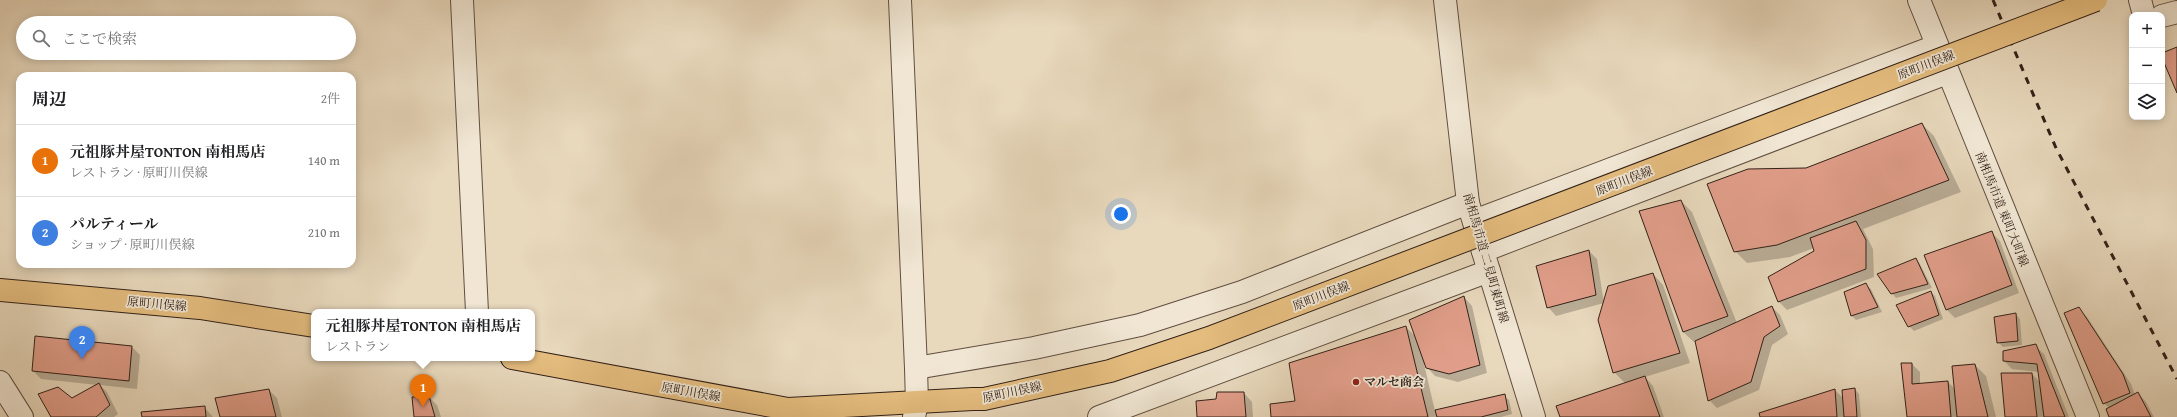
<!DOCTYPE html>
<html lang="ja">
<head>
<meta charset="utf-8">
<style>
  body { margin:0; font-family:"Gentium Book Plus","Noto Serif JP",serif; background:#f6f6f6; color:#202124 }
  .controls { position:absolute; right:12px; top:12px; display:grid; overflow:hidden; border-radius:8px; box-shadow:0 2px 10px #0003 }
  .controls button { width:36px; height:36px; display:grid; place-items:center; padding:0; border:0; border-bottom:1px solid #e0e0e0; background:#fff; color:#202124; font:20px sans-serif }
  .you { position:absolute; left:1121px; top:214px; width:14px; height:14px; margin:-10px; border:3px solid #fff; border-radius:50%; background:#1a73e8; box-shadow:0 0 0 6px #1a73e833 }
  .badge { display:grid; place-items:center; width:26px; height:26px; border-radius:50%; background:#db2777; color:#fff; font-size:13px; font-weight:700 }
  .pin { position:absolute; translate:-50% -33px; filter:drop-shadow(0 1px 2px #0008) }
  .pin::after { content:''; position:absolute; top:21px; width:14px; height:12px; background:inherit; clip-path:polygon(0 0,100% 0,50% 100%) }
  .popup { position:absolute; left:311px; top:309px; width:224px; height:52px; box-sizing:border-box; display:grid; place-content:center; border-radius:8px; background:#fff; filter:drop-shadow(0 1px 3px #0005); font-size:13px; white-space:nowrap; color:#757577 }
  .popup b { font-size:15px; color:#202124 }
  .popup::after { content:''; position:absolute; left:50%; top:100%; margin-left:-8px; border:8px solid transparent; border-top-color:#fff }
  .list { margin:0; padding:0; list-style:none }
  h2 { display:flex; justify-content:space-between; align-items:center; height:52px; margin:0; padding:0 16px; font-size:17px }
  h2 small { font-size:13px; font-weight:400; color:#757577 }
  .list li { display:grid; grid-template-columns:26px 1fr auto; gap:12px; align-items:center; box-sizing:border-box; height:72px; padding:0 16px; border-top:1px solid #e0e0e0 }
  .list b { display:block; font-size:15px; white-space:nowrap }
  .list p { margin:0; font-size:13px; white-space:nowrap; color:#757577 }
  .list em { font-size:13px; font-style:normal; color:#757577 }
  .icon { flex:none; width:22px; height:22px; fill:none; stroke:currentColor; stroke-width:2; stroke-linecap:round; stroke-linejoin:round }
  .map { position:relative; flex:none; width:2177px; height:417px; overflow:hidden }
  .search { position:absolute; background:#fff; box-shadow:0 2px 10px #0003; left:16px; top:16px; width:340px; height:44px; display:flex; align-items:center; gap:10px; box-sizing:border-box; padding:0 14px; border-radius:22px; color:#757577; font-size:15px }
  .panel { position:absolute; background:#fff; box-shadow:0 2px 10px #0003; left:16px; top:72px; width:340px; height:196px; border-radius:12px }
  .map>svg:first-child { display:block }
  .shadow { fill:#0003 }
  .building { fill:#e09d89; stroke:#322118 }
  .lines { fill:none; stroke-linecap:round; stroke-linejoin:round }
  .minor-casing { stroke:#604f41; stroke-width:24 }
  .tertiary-casing { stroke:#604f41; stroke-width:24 }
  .primary-casing { stroke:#322118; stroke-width:24 }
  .minor { stroke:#f0e6d3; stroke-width:22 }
  .tertiary { stroke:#f0e6d3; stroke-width:22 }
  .primary { stroke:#e4bc7e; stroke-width:22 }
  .rail { stroke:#322118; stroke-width:3; stroke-dasharray:7 7; stroke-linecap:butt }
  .primary-bridge-casing { stroke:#322118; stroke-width:24; stroke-linecap:butt }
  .primary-bridge { stroke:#e4bc7e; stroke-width:22 }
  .poi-dot { fill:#8f2418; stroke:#f0e6d3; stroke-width:1.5 }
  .labels { text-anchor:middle; stroke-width:3.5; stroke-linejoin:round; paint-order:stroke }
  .street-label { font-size:12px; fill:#322118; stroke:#f0e6d3 }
  .poi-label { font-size:12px; font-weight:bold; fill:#322118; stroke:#f0e6d3; text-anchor:start }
</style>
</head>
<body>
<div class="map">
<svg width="2177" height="417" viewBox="0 0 2177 417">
  <rect width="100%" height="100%" fill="#e8d8bc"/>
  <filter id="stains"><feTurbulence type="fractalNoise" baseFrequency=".005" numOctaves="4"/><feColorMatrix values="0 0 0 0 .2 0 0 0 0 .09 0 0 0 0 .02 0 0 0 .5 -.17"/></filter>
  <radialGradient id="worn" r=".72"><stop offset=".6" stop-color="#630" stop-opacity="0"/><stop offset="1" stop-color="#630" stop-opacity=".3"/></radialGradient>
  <g class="shadow">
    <path d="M1922 124 1934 136 1961 192 1863 229 1873 249 1874 277 1787 310 1779 302 1769 278 1815 251 1814 248 1790 257 1747 263 1735 251 1807 169Z"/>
    <path d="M1681 201 1692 212 1737 323 1772 307 1780 315 1788 334 1772 345 1759 390 1717 408 1709 400 1696 342H1694L1683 332Z"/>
    <path d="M1992 233 2000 241 2019 293 1955 318 1947 310Z"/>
    <path d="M1589 251 1597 259 1604 303 1556 316 1548 307 1537 266Z"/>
    <path d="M1916 259 1920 264 1932 288 1896 298 1892 293Z"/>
    <path d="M1653 274 1663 285 1690 363 1645 377 1653 386 1664 417H1562L1626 384 1614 372Z"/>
    <path d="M1866 285 1871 289 1882 312 1856 320 1851 315Z"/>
    <path d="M1931 292 1935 296 1943 319 1914 331 1909 326Z"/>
    <path d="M1464 297 1472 306 1487 373 1458 382 1435 376 1424 364 1435 411 1504 396 1509 400 1512 414 1501 417H1272L1406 327 1416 337Z"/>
    <path d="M2079 309 2087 317 2131 384 2135 395 2138 393 2146 402 2154 417H2111L2109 408 2104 403Z"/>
    <path d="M2016 314 2020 319 2022 345 2003 347 1998 342Z"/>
    <path d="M36 337 132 347 140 355 137 389 100 385 107 392 118 414 114 417H52L72 399 97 385 41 379 33 371Z"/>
    <path d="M2035 346 2044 354 2069 417H2006L2032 374 2041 383 2039 372 2012 369 2004 361Z"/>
    <path d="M1912 364 1920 372V384L1948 382 1955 389 1975 365 1986 376 1996 417H1908Z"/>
    <path d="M1855 389 1859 394 1861 417H1761L1835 390 1844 399Z"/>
    <path d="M269 390 277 398 282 417H221Z"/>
    <path d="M1244 393 1252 402 1253 417H1198L1216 400Z"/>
    <path d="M429 397 437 405 441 417H415Z"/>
    <path d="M204 407 213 417H143Z"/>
  </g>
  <g class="building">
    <path d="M2177 47V93L2162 58V53Z"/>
    <path d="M1922 123 1949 180 1777 245 1734 252 1707 184 1748 169 1806 168Z"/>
    <path d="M1681 200 1728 316 1683 332 1639 211Z"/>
    <path d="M1856 221 1866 240V269L1778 302 1768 277 1814 251 1810 238Z"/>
    <path d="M1992 231 2012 285 1946 310 1924 255Z"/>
    <path d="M1589 250 1596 295 1547 308 1536 266Z"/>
    <path d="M1916 258 1928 284 1891 294 1877 274Z"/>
    <path d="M1653 273 1680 353 1613 373 1598 320 1608 286Z"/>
    <path d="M1866 283 1878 307 1851 316 1844 292Z"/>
    <path d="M1931 291 1939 315 1908 327 1896 305Z"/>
    <path d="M1464 296 1480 365 1449 374 1426 368 1409 320Z"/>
    <path d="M1772 306 1780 326 1764 337 1751 382 1708 401 1695 341Z"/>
    <path d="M2079 307 2123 374 2130 393 2103 404 2064 313Z"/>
    <path d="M2016 313 2018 341 1997 343 1994 317Z"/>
    <path d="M1406 326 1428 417H1271L1270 404 1295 401 1289 363Z"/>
    <path d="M35 336 132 346 129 381 32 371Z"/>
    <path d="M2036 344 2065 417H2044L2037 364 2003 361V351Z"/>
    <path d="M1901 363H1912V384L1948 381 1951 417H1907Z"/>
    <path d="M1975 364 1988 417H1957L1952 366Z"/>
    <path d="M2001 373H2032L2037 417H2005Z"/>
    <path d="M1645 376 1660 417H1560L1556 406Z"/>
    <path d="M99 383 110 405 96 417H51L38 394 58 387 72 398Z"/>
    <path d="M1855 388 1857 417H1844L1842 390Z"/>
    <path d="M269 389 276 417H220L215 398Z"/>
    <path d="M1835 389 1837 417H1760L1759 413Z"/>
    <path d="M1217 392H1244L1246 417H1197L1196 401 1216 399Z"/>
    <path d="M2138 392 2151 417H2109L2106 409Z"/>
    <path d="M1505 394 1508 410 1481 417H1437L1435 410Z"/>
    <path d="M429 396 435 417H414L412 397Z"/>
    <path d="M205 406 206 417H142L141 412Z"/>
  </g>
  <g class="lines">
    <defs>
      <g id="minor">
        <path d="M462 0 477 312"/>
        <path d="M1445 0 1468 203 1534 417"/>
        <path d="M1919 0 2088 417"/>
        <path d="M2140 0 2144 15"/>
        <path d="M2162 16 2177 12"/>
        <path d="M1474 221 1936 46"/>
        <path d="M1483 251 1947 73"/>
        <path d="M916 368 1034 348 1140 325 1242 292 1468 203"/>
        <path d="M0 382 22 417"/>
        <path d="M1099 417 1489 271"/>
      </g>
      <path id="tertiary" d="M900 0 916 368 917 403 914 417"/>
      <g id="primary">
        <path d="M0 290 200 308 314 326"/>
        <path d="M512 358 788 409 973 399"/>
      </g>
    </defs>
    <use href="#minor" class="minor-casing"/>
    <use href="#tertiary" class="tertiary-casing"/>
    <use href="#primary" class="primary-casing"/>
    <use href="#minor" class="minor"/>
    <use href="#tertiary" class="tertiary"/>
    <use href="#primary" class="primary"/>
    <path class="rail" d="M1993 0 2056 148 2177 379"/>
    <defs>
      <path id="primary-bridge" d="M973 399H984L1110 371 1209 338 2096 0"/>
    </defs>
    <use href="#primary-bridge" class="primary-bridge-casing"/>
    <use href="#primary-bridge" class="primary-bridge"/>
  </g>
  <circle class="poi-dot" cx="1356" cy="382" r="4"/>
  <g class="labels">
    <g class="street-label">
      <text transform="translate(1926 65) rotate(-21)" y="4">原町川俣線</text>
      <text transform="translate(1624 181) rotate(-21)" y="4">原町川俣線</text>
      <text transform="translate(2002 209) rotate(68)" y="4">南相馬市道 東町大町線</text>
      <text transform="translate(1486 258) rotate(74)" y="4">南相馬市道 二見町東町線</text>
      <text transform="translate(1321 296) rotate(-21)" y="4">原町川俣線</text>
      <text transform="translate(157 304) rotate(5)" y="4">原町川俣線</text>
      <text transform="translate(691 392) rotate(10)" y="4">原町川俣線</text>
      <text transform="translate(1012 392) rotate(-12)" y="4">原町川俣線</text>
    </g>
    <g class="poi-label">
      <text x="1364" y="386">マルセ商会</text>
    </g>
  </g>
  <rect width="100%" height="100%" filter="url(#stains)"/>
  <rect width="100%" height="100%" fill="url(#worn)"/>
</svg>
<div class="controls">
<button>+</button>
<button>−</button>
<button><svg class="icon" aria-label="layers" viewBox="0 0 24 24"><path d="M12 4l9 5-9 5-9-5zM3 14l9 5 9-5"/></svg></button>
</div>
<div class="you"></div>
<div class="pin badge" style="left:423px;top:407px;background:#e8710a">1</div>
<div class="popup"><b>元祖豚丼屋TONTON 南相馬店</b>レストラン</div>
<div class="pin badge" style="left:82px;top:359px;background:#3f7fe0">2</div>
<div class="search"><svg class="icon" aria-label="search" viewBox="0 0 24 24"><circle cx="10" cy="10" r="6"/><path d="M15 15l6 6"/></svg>ここで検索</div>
<section class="panel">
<h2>周辺<small>2件</small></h2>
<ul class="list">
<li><span class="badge" style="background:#e8710a">1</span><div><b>元祖豚丼屋TONTON 南相馬店</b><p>レストラン · 原町川俣線</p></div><em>140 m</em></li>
<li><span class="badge" style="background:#3f7fe0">2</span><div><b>パルティール</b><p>ショップ · 原町川俣線</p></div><em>210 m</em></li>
</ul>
</section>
</div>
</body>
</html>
